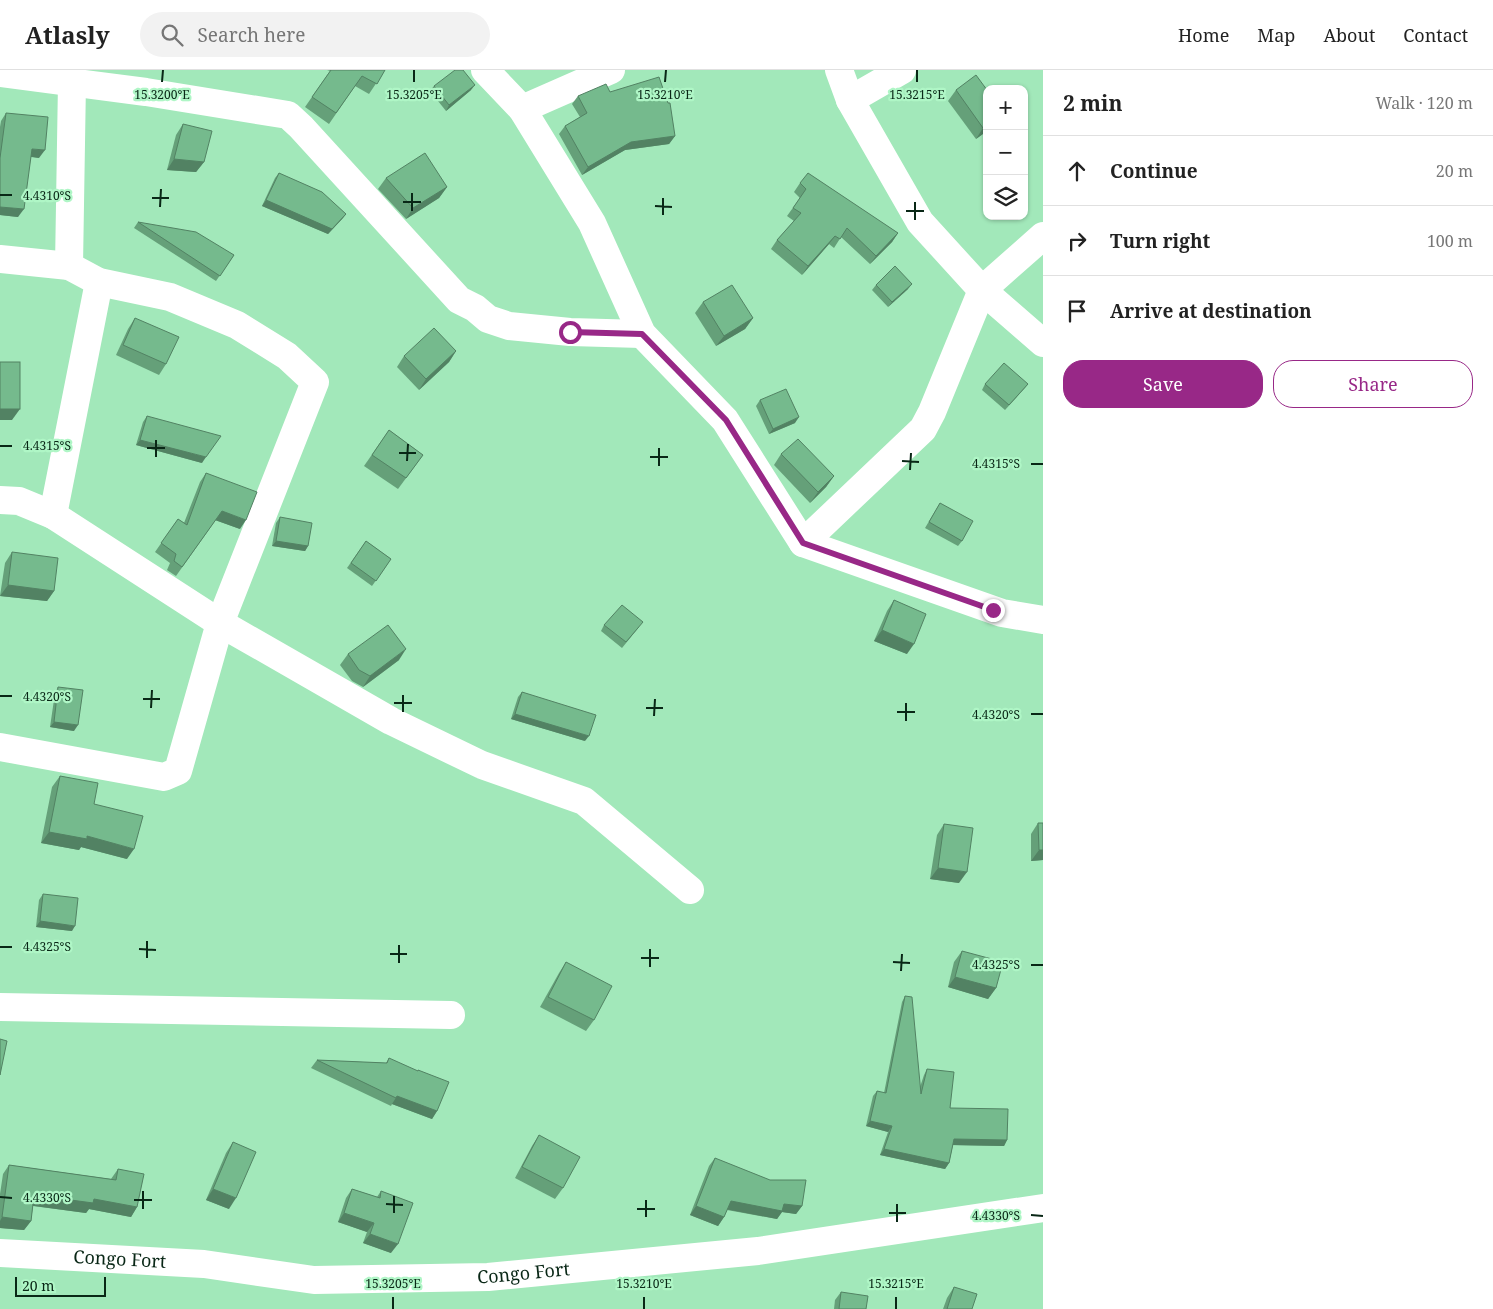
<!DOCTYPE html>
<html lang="en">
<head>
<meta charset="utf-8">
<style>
  body { margin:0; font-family:"Noto Serif",serif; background:#f2f2f2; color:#222 }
  .controls { position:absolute; right:15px; top:15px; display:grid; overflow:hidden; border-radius:10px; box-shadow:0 1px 4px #0004 }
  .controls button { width:45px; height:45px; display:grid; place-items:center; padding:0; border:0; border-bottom:1px solid #e0e0e0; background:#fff; color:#222; font:25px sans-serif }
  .scale { position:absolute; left:15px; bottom:12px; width:91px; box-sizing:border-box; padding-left:5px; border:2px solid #092716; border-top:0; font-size:14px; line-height:18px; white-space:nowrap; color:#092716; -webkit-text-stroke:4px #aff6c6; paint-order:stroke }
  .stop { position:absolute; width:15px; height:15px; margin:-11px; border:4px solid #982887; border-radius:50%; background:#fff }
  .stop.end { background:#982887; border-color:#fff; box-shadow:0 1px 5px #0008 }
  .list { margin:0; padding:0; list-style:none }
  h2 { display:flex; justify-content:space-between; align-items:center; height:65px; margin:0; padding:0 20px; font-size:21px }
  h2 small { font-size:16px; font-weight:400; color:#767676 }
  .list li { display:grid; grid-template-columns:32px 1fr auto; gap:15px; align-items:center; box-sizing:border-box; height:70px; padding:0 20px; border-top:1px solid #e0e0e0 }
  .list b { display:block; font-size:19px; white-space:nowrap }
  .list em { font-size:16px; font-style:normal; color:#767676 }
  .actions { display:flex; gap:10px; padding:15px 20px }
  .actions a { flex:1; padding:11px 0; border:1px solid #982887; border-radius:20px; text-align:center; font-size:18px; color:#982887 }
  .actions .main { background:#982887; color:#fff }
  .icon { flex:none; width:28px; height:28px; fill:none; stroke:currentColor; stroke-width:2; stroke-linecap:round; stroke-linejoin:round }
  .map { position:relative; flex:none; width:1043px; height:1239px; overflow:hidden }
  header { display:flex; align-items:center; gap:30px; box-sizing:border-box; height:70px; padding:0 25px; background:#fff; border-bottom:1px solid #e0e0e0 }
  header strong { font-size:24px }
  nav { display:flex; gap:28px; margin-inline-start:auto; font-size:18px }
  .search { width:350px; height:45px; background:#f2f2f2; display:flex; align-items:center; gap:12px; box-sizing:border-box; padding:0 18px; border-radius:28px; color:#767676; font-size:19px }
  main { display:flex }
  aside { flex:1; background:#fff }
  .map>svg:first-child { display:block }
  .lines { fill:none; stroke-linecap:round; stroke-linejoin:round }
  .minor { stroke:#fff; stroke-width:28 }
  .wall { fill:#65a079 }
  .shaded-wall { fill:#528263 }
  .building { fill:#75ba8d; stroke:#528263 }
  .route { stroke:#982887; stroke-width:6 }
  .ticks { fill:none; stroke:#092716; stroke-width:2 }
  .labels { text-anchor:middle; stroke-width:4.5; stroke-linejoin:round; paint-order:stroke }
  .street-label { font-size:18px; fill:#092716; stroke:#aff6c6 }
  .ticks-label { font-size:12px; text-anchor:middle; fill:#092716; stroke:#aff6c6; stroke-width:4.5; stroke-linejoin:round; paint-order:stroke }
</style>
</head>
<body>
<header>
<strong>Atlasly</strong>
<div class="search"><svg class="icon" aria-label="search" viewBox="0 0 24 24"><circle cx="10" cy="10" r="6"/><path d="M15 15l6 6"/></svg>Search here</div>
<nav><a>Home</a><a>Map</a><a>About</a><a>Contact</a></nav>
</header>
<main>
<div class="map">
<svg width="1043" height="1239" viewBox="0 0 1043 1239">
  <rect width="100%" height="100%" fill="#a2e8ba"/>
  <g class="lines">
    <g class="minor">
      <path d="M485 0 522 39 592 153 642 264 725 350 803 473 1002 543 1043 550"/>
      <path d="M839 0 850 30 920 152 982 220 1043 273"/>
      <path d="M0 3 146 22 288 45 301 57 459 230 475 238 488 249 509 256 570 262 642 264"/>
      <path d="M850 30 902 0"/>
      <path d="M522 39 611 0"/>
      <path d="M0 189 69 196 99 212 170 227 237 255 287 286 315 312 220 553 178 701 164 707 0 677"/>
      <path d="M69 196 72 12"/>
      <path d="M0 430 19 431 53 445 220 553 391 651 482 695 584 731 690 820"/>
      <path d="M53 445 99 212"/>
      <path d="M803 473 923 359 932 342 982 220 1043 166"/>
      <path d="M0 937 451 945"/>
      <path id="s1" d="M0 1183 204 1194 314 1210 488 1207 758 1181 1043 1138"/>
    </g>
  </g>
  <g class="wall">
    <path d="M327 0H385L369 24 355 16 329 54 305 37 330 1Z"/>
    <path d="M434 16 471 20 446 41 430 21Z"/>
    <path d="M956 20H987V61L976 69 948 31Z"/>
    <path d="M610 22 675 66 669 74 625 80 582 105 559 64 565 56 580 47 572 34 578 26Z"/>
    <path d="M6 43 39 88 31 87 18 147 0 145V57L1 51Z"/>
    <path d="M183 54 204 92 196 102 167 100 176 65Z"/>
    <path d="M279 103 346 144 342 149 328 164 262 136 275 108Z"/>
    <path d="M386 108 447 117 439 128 406 149 378 119Z"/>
    <path d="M800 113 898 163 892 172 870 194 841 167 834 178 829 174 802 205 771 179 777 170 794 151 787 146 800 128 794 122Z"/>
    <path d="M138 152 234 185 216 211 134 158Z"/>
    <path d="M876 215 908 219 888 237 872 220Z"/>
    <path d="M703 232 753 248 745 259 716 276 695 243Z"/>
    <path d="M135 248 166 294 159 305 116 285 128 259Z"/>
    <path d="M456 281 449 292 419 320 397 297 404 286Z"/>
    <path d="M985 314H1028L1024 319 1005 340 982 320Z"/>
    <path d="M760 330 795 353 769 364 756 336Z"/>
    <path d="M147 346 202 393 136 375 143 352Z"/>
    <path d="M389 360 423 385 398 419 364 396Z"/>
    <path d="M781 384 834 406 826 417 810 433 774 395Z"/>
    <path d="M206 403 240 459 215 450 176 506 167 500 170 493 155 482 178 449 184 453 200 412Z"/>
    <path d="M940 433 962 471 958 476 925 458Z"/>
    <path d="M280 447 308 476 305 481 272 476 276 453Z"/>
    <path d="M366 471 391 489 372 516 347 498Z"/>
    <path d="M12 482 54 521 47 531 0 526 5 493Z"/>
    <path d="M894 530 907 584 874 571 887 541Z"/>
    <path d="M604 555 639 557 622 578 601 561Z"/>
    <path d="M348 584 399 590 363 617 352 611 340 595Z"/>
    <path d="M58 617 74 661 50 657 55 623Z"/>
    <path d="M522 622 585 671 511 649 518 627Z"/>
    <path d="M60 706 94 734 127 789 81 777 79 780 41 773 52 717Z"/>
    <path d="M1038 753H1043V790L1031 791V764Z"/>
    <path d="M944 754 959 813 930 809 937 765Z"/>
    <path d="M43 824 72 861 36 857 39 830Z"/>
    <path d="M962 881 996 918 988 929 948 917 954 892Z"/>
    <path d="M566 892 594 950 586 961 540 937 559 903Z"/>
    <path d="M905 926 920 1017 924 1005 927 999 950 1038 1007 1070 1004 1076 953 1075 949 1093 945 1099 880 1085 888 1062 866 1056 873 1026 877 1021 884 1023 902 932Z"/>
    <path d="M389 988 437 1041 432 1049 392 1034 391 1036 311 998 317 990 386 993Z"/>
    <path d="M539 1065 563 1118 555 1129 515 1108 532 1076Z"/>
    <path d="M233 1072 229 1139 206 1130 226 1083Z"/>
    <path d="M715 1088 802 1136 796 1144 782 1142 777 1149 727 1140 724 1147 718 1156 690 1145 709 1096Z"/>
    <path d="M9 1095 111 1109 118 1099 137 1137 131 1147 89 1139 86 1143 33 1136 31 1151 24 1160 0 1158V1124L3 1104Z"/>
    <path d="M352 1119 377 1127 381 1121 391 1183 363 1173 367 1162 338 1152 346 1128Z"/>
    <path d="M954 1217 972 1239H943L947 1228Z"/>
    <path d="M841 1222 866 1239H834L835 1230Z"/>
  </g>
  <g class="shaded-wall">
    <path d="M475 15 471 20 446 41 449 35Z"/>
    <path d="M987 56V61L976 69 983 58Z"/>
    <path d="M675 66 669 74 625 80 582 105 588 97 631 72Z"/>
    <path d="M32 79 45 80 39 88 27 86Z"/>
    <path d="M174 89 204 92 196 102 167 100Z"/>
    <path d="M447 117 439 128 406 149 413 138Z"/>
    <path d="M266 130 346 144 342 149 328 164 262 136Z"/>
    <path d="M0 137 24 139 18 147 0 145Z"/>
    <path d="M898 163 892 172 870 194 876 186Z"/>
    <path d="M835 166 829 174 802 205 808 196Z"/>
    <path d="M912 214 908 219 888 237 892 232Z"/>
    <path d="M753 248 745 259 716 276 724 266Z"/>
    <path d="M456 281 449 292 419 320 426 309Z"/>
    <path d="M0 339H20L12 350H0Z"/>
    <path d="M799 347 795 353 769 364 773 359Z"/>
    <path d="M140 370 206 387 202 393 136 375Z"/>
    <path d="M834 406 826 417 810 433 818 422Z"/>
    <path d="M222 441 246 450 240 459 215 450 176 506Z"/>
    <path d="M276 471 308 476 305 481 272 476Z"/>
    <path d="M8 515 54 521 47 531 0 526Z"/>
    <path d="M882 560 914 574 907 584 874 571Z"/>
    <path d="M406 579 399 590 363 617 370 606Z"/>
    <path d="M515 644 589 666 585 671 511 649Z"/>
    <path d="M54 652 78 655 74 661 50 657Z"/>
    <path d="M49 762 87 766 134 779 127 789 81 777 79 780 41 773Z"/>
    <path d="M1039 780H1043V790L1031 791Z"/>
    <path d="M938 798 967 802 959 813 930 809Z"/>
    <path d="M40 851 75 856 72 861 36 857Z"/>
    <path d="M955 907 996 918 988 929 948 917Z"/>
    <path d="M397 1026 437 1041 432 1049 392 1034Z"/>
    <path d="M870 1051 892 1056 888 1062 866 1056Z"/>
    <path d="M954 1069 1007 1070 1004 1076 950 1075Z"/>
    <path d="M884 1079 949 1093 945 1099 880 1085Z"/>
    <path d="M213 1119 236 1128 229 1139 206 1130Z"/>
    <path d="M34 1125 94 1129 137 1137 131 1147 89 1139 86 1143 27 1135Z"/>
    <path d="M731 1131 784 1134 802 1136 796 1144 782 1142 777 1149 725 1139Z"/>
    <path d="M696 1136 724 1147 718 1156 690 1145Z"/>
    <path d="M344 1143 374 1153 367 1162 338 1152Z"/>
    <path d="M2 1147 31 1151 24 1160 0 1158V1151Z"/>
    <path d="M370 1164 398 1174 391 1183 363 1173Z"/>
  </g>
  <g class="building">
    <path d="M331 0H385L377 14 362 6 336 43 312 27Z"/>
    <path d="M455 0H463L475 15 449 35 434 16Z"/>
    <path d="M976 5 987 20V56L983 58 956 20Z"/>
    <path d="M659 7 668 33H670L675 66 631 72 588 97 565 56 587 43 578 26 606 14 610 22Z"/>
    <path d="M6 43 48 47 45 80 32 79 24 139 0 137V88Z"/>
    <path d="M183 54 212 61 204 92 174 89Z"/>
    <path d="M425 83 447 117 413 138 386 108Z"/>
    <path d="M279 103 322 122 346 144 332 159 266 130Z"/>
    <path d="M808 103 898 163 876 186 847 158 840 169 835 166 808 196 777 170 801 143 793 138 806 119 800 113Z"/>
    <path d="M138 152 196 162 234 185 220 206Z"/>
    <path d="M895 196 912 214 892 232 876 215Z"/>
    <path d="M732 215 753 248 724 266 703 232Z"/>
    <path d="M135 248 179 267 166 294 123 275Z"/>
    <path d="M434 258 456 281 426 309 404 286Z"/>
    <rect x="0" y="292" width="20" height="47"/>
    <path d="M1004 293 1028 314 1009 335 985 314Z"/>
    <path d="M786 319 799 347 773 359 760 330Z"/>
    <path d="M147 346 221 366 206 387 140 370Z"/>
    <path d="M389 360 423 385 406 408 372 385Z"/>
    <path d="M798 369 834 406 818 422 781 384Z"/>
    <path d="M206 403 257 422 246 450 222 441 182 497 174 491 176 484 161 473 178 449 187 455Z"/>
    <path d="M940 433 973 451 962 471 929 452Z"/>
    <path d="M280 447 312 453 308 476 276 471Z"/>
    <path d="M366 471 391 489 376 511 351 493Z"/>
    <path d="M12 482 58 488 54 521 8 515Z"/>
    <path d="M894 530 926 544 914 574 882 560Z"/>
    <path d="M622 535 643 552 626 572 604 555Z"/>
    <path d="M388 555 406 579 370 606 359 600 348 584Z"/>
    <path d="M58 617 83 620 78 655 54 652Z"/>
    <path d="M522 622 596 645 589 666 515 644Z"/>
    <path d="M60 706 98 713 94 734 143 746 134 779 87 766V769L49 762Z"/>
    <path d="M1038 753H1043V780H1039Z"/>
    <path d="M944 754 973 758 967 802 938 798Z"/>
    <path d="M43 824 78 828 75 856 40 851Z"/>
    <path d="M962 881 1003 892 996 918 955 907Z"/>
    <path d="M566 892 612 916 594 950 548 927Z"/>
    <path d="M905 926 912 927 921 1024 927 999 954 1002 950 1038 1008 1039 1007 1070 954 1069 949 1093 884 1079 892 1056 870 1051 877 1021 886 1023Z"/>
    <path d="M0 969 7 971 0 1005Z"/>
    <path d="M389 988 418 1001V1000L449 1012 437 1041 397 1026 396 1028 317 990 387 993Z"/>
    <path d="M539 1065 580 1087 563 1118 522 1097Z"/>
    <path d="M233 1072 256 1082 236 1128 213 1119Z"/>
    <path d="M715 1088 770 1110H806L802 1136 784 1134 782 1141 731 1131 724 1147 696 1136Z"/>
    <path d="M9 1095 116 1110 118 1099 144 1104 137 1137 94 1129 93 1133 34 1125 31 1151 2 1147Z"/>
    <path d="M352 1119 380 1128 381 1121 413 1133 398 1174 370 1164 374 1153 344 1143Z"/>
    <path d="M954 1217 977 1224 972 1239H947Z"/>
    <path d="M841 1222 868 1226 866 1239H839Z"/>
  </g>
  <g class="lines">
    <path class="route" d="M570 262 642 264 726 350 803 473 993 540"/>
  </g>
  <path class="ticks" d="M162 12 163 0M414 12V0M665 12 666 0M917 12V0M0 125H12M152 128H169M403 132H421M655 136 672 137M160 137 161 119M412 141V123M906 141H924M663 145V128M915 150V132M0 376H12M147 378H165M399 383H416M156 387V370M650 387H668M407 391 408 374M902 391 919 392M1031 394H1043M659 396V378M910 400 911 383M0 626H12M143 629H160M394 633H412M151 638 152 620M646 638H663M403 642V625M897 642H915M1031 644H1043M654 646 655 629M906 651V633M0 877H12M139 879 156 880M390 884H407M147 888V871M641 888H659M893 892 910 893M399 893V875M1031 895H1043M650 897V879M901 901 902 884M0 1127 12 1128M134 1130H152M386 1134 403 1135M143 1139V1121M637 1139H655M394 1143V1126M889 1143H906M1031 1145 1043 1146M646 1147V1130M897 1152V1134M393 1239V1227M644 1239V1227M896 1239V1227"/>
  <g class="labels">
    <g class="street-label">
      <text dy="6" stroke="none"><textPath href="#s1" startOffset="120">Congo Fort</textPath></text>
      <text dy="6" stroke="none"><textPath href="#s1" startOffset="525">Congo Fort</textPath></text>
    </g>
  </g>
  <g class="ticks-label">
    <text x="162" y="29">15.3200°E</text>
    <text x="414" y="29">15.3205°E</text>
    <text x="665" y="29">15.3210°E</text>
    <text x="917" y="29">15.3215°E</text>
    <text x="47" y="130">4.4310°S</text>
    <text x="47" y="380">4.4315°S</text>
    <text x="996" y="398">4.4315°S</text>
    <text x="47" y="631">4.4320°S</text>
    <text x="996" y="649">4.4320°S</text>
    <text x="47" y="881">4.4325°S</text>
    <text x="996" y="899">4.4325°S</text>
    <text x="47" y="1132">4.4330°S</text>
    <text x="996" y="1150">4.4330°S</text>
    <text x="393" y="1218">15.3205°E</text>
    <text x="644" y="1218">15.3210°E</text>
    <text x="896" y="1218">15.3215°E</text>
  </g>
</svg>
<div class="controls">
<button>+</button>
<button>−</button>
<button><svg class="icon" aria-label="layers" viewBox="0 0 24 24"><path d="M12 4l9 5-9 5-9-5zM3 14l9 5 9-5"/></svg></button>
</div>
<div class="scale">20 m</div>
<div class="stop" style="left:570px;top:262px"></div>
<div class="stop end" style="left:993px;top:540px"></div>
</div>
<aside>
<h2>2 min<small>Walk · 120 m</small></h2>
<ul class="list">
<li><svg class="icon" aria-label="ahead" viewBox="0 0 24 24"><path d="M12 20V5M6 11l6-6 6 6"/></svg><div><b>Continue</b></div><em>20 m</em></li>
<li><svg class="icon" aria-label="right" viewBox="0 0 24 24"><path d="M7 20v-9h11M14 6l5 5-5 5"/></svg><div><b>Turn right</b></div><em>100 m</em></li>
<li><svg class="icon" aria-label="arrive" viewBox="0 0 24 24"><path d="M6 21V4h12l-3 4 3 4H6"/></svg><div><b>Arrive at destination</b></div></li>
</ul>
<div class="actions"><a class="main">Save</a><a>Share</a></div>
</aside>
</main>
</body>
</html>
